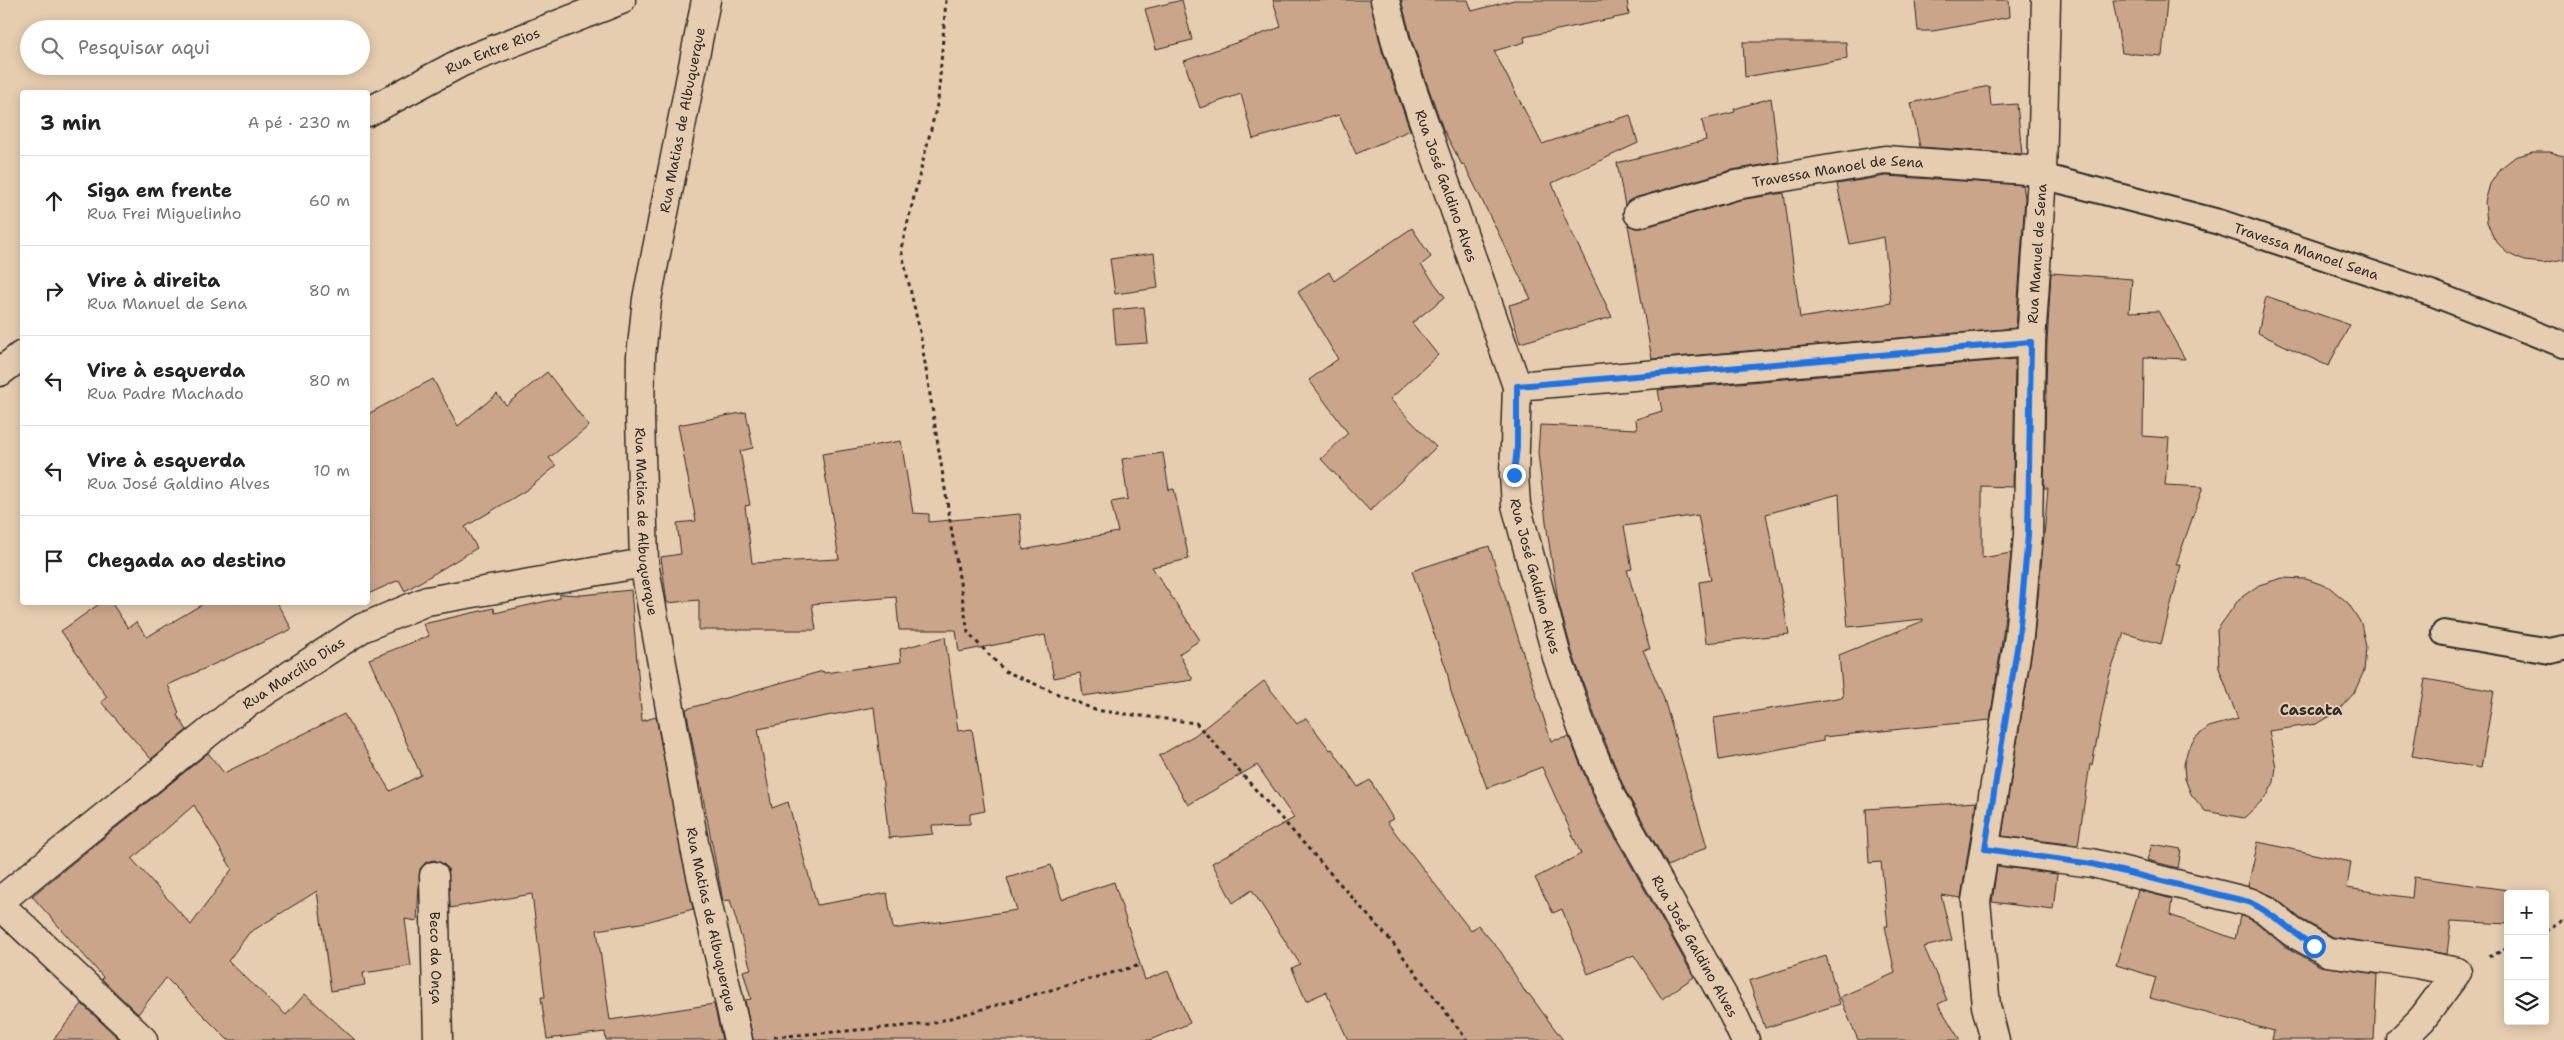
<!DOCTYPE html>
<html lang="pt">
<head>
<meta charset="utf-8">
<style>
  body { margin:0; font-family:"Shantell Sans",sans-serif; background:#f2f2f2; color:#222 }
  .controls { position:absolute; right:15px; bottom:15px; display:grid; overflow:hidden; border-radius:5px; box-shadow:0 2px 12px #0003 }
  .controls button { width:45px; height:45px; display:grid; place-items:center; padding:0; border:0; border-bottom:1px solid #e0e0e0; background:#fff; color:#222; font:25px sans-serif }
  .stop { position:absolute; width:15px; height:15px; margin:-11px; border:4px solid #1a73e8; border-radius:50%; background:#fff }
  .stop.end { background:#1a73e8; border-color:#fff; box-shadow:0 1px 5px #0008 }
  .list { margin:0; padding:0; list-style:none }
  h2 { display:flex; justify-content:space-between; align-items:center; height:65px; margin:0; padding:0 20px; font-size:21px }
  h2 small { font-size:16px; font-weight:400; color:#767676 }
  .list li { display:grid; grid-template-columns:32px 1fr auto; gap:15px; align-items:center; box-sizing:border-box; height:90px; padding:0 20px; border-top:1px solid #e0e0e0 }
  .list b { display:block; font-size:19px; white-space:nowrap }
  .list p { margin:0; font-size:16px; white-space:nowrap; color:#767676 }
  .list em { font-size:16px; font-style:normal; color:#767676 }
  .icon { flex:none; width:28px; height:28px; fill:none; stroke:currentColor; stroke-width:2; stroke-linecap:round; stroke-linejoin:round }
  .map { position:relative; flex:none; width:2564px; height:1040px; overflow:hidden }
  .search { position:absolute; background:#fff; box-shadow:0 2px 12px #0003; left:20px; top:20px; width:350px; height:55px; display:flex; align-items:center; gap:12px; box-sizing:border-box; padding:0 18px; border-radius:28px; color:#767676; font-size:19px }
  .panel { position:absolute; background:#fff; box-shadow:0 2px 12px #0003; left:20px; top:90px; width:350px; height:515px; border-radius:5px }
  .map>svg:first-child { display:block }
  .building { fill:#cba589; stroke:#2b2b2b; fill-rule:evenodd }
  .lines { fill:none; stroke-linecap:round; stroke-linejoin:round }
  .service-casing { stroke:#2b2b2b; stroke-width:28 }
  .minor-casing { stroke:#2b2b2b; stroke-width:31 }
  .path { stroke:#2b2b2b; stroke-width:3; stroke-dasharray:4 4; stroke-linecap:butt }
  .service { stroke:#e7cdaf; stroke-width:24 }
  .minor { stroke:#e7cdaf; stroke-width:28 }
  .route { stroke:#1a73e8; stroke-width:6 }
  .labels { text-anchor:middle; stroke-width:4; stroke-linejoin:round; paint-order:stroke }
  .street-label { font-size:14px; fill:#2b2b2b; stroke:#e7cdaf }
  .neighbourhood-label { font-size:15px; font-weight:bold; fill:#2b2b2b; stroke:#e7cdaf }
</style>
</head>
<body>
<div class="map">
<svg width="2564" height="1040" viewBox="0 0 2564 1040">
  <rect width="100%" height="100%" fill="#e7cdaf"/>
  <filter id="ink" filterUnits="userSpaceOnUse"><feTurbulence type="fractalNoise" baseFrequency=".02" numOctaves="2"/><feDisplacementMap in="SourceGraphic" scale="10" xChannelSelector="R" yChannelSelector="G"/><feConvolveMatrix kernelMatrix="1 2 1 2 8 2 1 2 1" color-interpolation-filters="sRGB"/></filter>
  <g filter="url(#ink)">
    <g class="building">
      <path d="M1182 0 1192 40 1156 49 1145 9Z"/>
      <path d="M1273 0H1370L1382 51 1410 130 1356 154 1339 115 1253 139 1241 94 1200 108 1184 61 1281 27Z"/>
      <path d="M1401 0H1468L1472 11 1514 0H1627L1629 15 1524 37 1525 42 1494 51 1542 144 1630 115 1638 143 1552 183 1565 218 1612 317 1520 343 1509 305 1531 299 1464 164 1462 165 1443 129 1412 41Z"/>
      <path d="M1915 0H2009L2010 17 1933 31H1918Z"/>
      <path d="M2113 0H2167L2162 56 2122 53Z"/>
      <path d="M1743 42H1846L1847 59 1745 77Z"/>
      <path d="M1989 86 1991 106 2017 104 2022 154 1920 147 1911 103Z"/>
      <path d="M1771 98 1779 162 1732 170 1634 198 1625 206 1617 163 1706 140 1702 120 1735 112 1734 109Z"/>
      <path d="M2532 152H2550L2564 156V259L2543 263 2524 261 2507 253 2494 239 2487 222 2485 202 2490 184 2501 168 2515 157Z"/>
      <path d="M1886 176 2023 185 2025 198 2016 328 1652 359 1628 225 1635 228H1642L1739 200 1784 193 1800 318 1891 303 1884 237 1850 244 1837 184Z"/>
      <path d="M1412 228 1431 257 1421 265 1445 297 1412 323 1438 355 1390 399 1436 447 1370 511 1321 459 1348 433 1309 380 1338 359 1298 292 1329 272 1334 281Z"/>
      <path d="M1154 253 1158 288 1115 294 1110 259Z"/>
      <path d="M2051 273 2132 279 2129 312 2158 311 2185 359 2144 357 2143 436 2169 438 2165 485 2203 487 2176 565H2181L2161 644 2124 633 2109 677 2092 765 2090 764 2078 845 2002 836 2034 638 2044 536 2048 488H2044L2047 343Z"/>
      <path d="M2266 296 2350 325 2328 366 2258 333Z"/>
      <path d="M1144 307 1148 343 1116 345 1113 310Z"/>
      <path d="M2015 359 2013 487 1982 486V558L2011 553 2003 634 1990 720 1823 737V741L1719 760 1714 718 1843 697 1839 655 1923 621V619L1848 627 1843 575 1839 494 1766 514 1789 634 1706 643 1699 582 1711 580 1698 515 1624 526 1632 569 1627 570 1650 649 1643 650 1663 696 1707 847 1668 866 1625 790 1597 722 1572 652 1558 601 1547 530 1538 453 1540 425 1637 429 1636 419 1662 411 1658 390Z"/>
      <path d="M547 372 589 426 549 458 556 466 528 489 465 527 477 548 405 591 399 580 368 594V414L433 379 458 426 497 394 506 405Z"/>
      <path d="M746 412 753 448 740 451 750 505 745 506 752 563 839 559 822 454 901 441 913 513 929 514V522L1020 514 1023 550 1118 532 1111 502 1128 499 1122 459 1163 453 1169 490 1174 489 1189 559 1152 567 1200 640 1179 654 1193 680 1083 696 1080 673 1054 678 1045 635 959 652 956 630H899L896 597 812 604 816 630H699V600L667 603 661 557 681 554 677 523 696 521 678 425Z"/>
      <path d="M1489 546 1551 741 1569 737 1597 805 1694 977 1662 999 1634 955 1588 974 1562 909 1553 913 1535 878 1581 854 1542 767 1487 788 1451 692 1447 671 1412 571Z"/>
      <path d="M2282 578 2306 579 2329 587 2348 603 2361 623 2366 647 2364 671 2354 693 2338 711 2316 724 2269 731 2276 767 2274 782 2267 796 2244 818 2205 811 2191 794 2185 779 2184 764 2188 749 2196 737 2209 727 2238 719 2219 668 2217 630 2239 599 2259 585Z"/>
      <path d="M631 590 642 721 656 717 693 909 646 922 597 930 610 1020 714 1004 722 1040H606L605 1032 547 1039 541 997H545L532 894 450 908 448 868 442 863 434 860 426 862 420 869 417 921 405 919 411 966 363 973 365 985 331 991 317 891 249 933 228 961 286 1015 305 994 355 1040H228L166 978 138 1014 102 979 103 977 32 896 208 753 224 773 344 714 390 791 421 775 369 659 429 636 423 624 494 608 495 613 560 598V594L582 595ZM194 805 232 869 191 925 132 859Z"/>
      <path d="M102 602H111L128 628 136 622 147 637 206 602H276L292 629 168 685 179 713 177 715 187 730 151 759 101 702 107 697 61 631Z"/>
      <path d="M945 637 958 731 972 729 985 811 970 814V824L932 825 933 834 889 838 874 707 758 729 772 808 788 802 817 905 887 893 893 929 1017 910 1007 878 1051 865 1062 899 1114 882 1145 980 1168 971 1190 1023 1150 1040H753L745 1000 751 999 743 971 751 969 730 900 723 901 686 709 823 671 824 673 832 672 901 662 900 649Z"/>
      <path d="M2425 679 2494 691 2481 768 2412 756Z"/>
      <path d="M1264 681 1297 724 1306 718 1330 750 1332 749 1358 787 1370 780 1393 819 1387 822 1471 931 1478 925 1501 952 1527 995 1529 994 1563 1040H1348L1326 992 1306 1001 1292 968 1300 964 1252 890 1233 903 1212 863 1294 818 1257 765 1188 805 1159 756 1195 735Z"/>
      <path d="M1976 802 1961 898 1941 895 1952 940 1924 947 1947 1000 1938 1004 1960 1040H1858L1840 997 1895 973 1885 926H1888L1881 862 1869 863 1866 809Z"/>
      <path d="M2258 842 2351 862 2347 888 2412 898 2414 877 2508 890V924L2451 921 2447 954 2333 937 2301 919 2273 896 2248 886Z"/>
      <path d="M2152 844 2181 849 2178 868 2147 860Z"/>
      <path d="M1997 866 2057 874 2053 910 1992 902Z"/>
      <path d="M2138 890 2172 899 2170 915 2235 939 2240 916 2244 917 2257 923 2284 946 2320 966 2377 974 2374 1040H2272L2274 1031 2150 998 2156 977 2116 965Z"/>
      <path d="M1826 956 1840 1004 1765 1028 1749 981Z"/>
      <path d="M82 1004 118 1038 117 1040H53Z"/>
    </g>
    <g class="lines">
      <defs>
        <g id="service">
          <path id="s1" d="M2042 176 2219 222 2434 294 2564 345"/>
          <path d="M2444 633 2550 651 2564 648"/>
        </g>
        <g id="minor">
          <path id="s2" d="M706 0 647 299 641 356 640 417 644 563 695 848 738 1040"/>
          <path id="s3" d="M1385 0 1397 46 1517 386 1514 475 1516 505 1557 657 1582 728 1611 797 1733 1014 1745 1040"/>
          <path id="s4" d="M368 112 462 62 621 0"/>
          <path id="s5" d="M1638 213 1736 185 1885 160 2042 171"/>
          <path d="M0 372 22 355"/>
          <path d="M1517 386 2031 342"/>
          <path d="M1985 849 2092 863 2249 902 2266 910 2292 932 2328 952 2418 964 2457 972 2422 1019 2401 1040"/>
          <path id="s6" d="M434 876 438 1040"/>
          <path id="s7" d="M0 901 234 712 362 628 427 601 644 563"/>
          <path d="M0 905 143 1040"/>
          <path id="s8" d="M1995 1040 1986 1006 1976 901 2019 636 2028 535 2031 342 2042 176 2046 0"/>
        </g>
      </defs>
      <use href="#service" class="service-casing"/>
      <use href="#minor" class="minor-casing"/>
      <g class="path">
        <path d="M946 0 938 101 901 249 920 332 968 633 1005 671 1095 710 1196 723 1392 942 1467 1040"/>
        <path d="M2545 931 2564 921"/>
        <path d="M2489 957 2508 948"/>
        <path d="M774 1037 929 1024 1140 965"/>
      </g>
      <use href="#service" class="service"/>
      <use href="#minor" class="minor"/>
    </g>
  </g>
  <g class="lines" filter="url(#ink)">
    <path class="route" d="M1514 475 1517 447V386L2031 342 2028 535 2019 636 1985 849 2092 864 2249 902C2273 913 2292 932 2314 946"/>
  </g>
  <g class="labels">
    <g class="street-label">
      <text dy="5" stroke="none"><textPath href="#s4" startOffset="139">Rua Entre Rios</textPath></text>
      <text transform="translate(682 120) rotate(-79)" y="5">Rua Matias de Albuquerque</text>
      <text dy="5" stroke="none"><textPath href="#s5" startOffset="205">Travessa Manoel de Sena</textPath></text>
      <text dy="5" stroke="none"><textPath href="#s3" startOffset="196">Rua José Galdino Alves</textPath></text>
      <text dy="5" stroke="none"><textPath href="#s1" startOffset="275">Travessa Manoel Sena</textPath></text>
      <text dy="5" stroke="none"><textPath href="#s8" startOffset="792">Rua Manuel de Sena</textPath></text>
      <text dy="5" stroke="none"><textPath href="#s2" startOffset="528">Rua Matias de Albuquerque</textPath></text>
      <text dy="5" stroke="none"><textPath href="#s3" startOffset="601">Rua José Galdino Alves</textPath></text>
      <text dy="5" stroke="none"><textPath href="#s7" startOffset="372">Rua Marcílio Dias</textPath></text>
      <text dy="5" stroke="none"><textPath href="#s2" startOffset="932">Rua Matias de Albuquerque</textPath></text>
      <text dy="5" stroke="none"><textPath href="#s3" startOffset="1006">Rua José Galdino Alves</textPath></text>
      <text dy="5" stroke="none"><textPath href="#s6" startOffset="82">Beco da Onça</textPath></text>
    </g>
    <g class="neighbourhood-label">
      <text x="2311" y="715">Cascata</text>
    </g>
  </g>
</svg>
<div class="controls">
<button>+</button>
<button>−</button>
<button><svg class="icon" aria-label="layers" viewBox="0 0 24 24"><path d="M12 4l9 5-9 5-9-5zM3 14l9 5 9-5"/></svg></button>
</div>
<div class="stop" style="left:2314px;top:946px"></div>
<div class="stop end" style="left:1514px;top:475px"></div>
<div class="search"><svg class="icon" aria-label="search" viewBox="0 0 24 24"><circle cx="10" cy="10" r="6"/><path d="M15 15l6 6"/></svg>Pesquisar aqui</div>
<section class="panel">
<h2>3 min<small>A pé · 230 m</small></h2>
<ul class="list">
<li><svg class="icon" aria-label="ahead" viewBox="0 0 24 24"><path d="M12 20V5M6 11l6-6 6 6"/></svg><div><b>Siga em frente</b><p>Rua Frei Miguelinho</p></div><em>60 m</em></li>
<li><svg class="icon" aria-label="right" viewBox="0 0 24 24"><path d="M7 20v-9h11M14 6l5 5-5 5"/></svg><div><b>Vire à direita</b><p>Rua Manuel de Sena</p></div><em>80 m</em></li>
<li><svg class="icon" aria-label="left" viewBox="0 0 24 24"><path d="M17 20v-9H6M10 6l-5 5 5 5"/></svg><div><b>Vire à esquerda</b><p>Rua Padre Machado</p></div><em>80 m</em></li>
<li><svg class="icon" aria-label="left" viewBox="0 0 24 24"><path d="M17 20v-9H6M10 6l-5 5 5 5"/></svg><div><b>Vire à esquerda</b><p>Rua José Galdino Alves</p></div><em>10 m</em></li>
<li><svg class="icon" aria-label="arrive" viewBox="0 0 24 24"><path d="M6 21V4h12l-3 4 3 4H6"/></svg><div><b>Chegada ao destino</b></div></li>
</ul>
</section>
</div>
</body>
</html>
